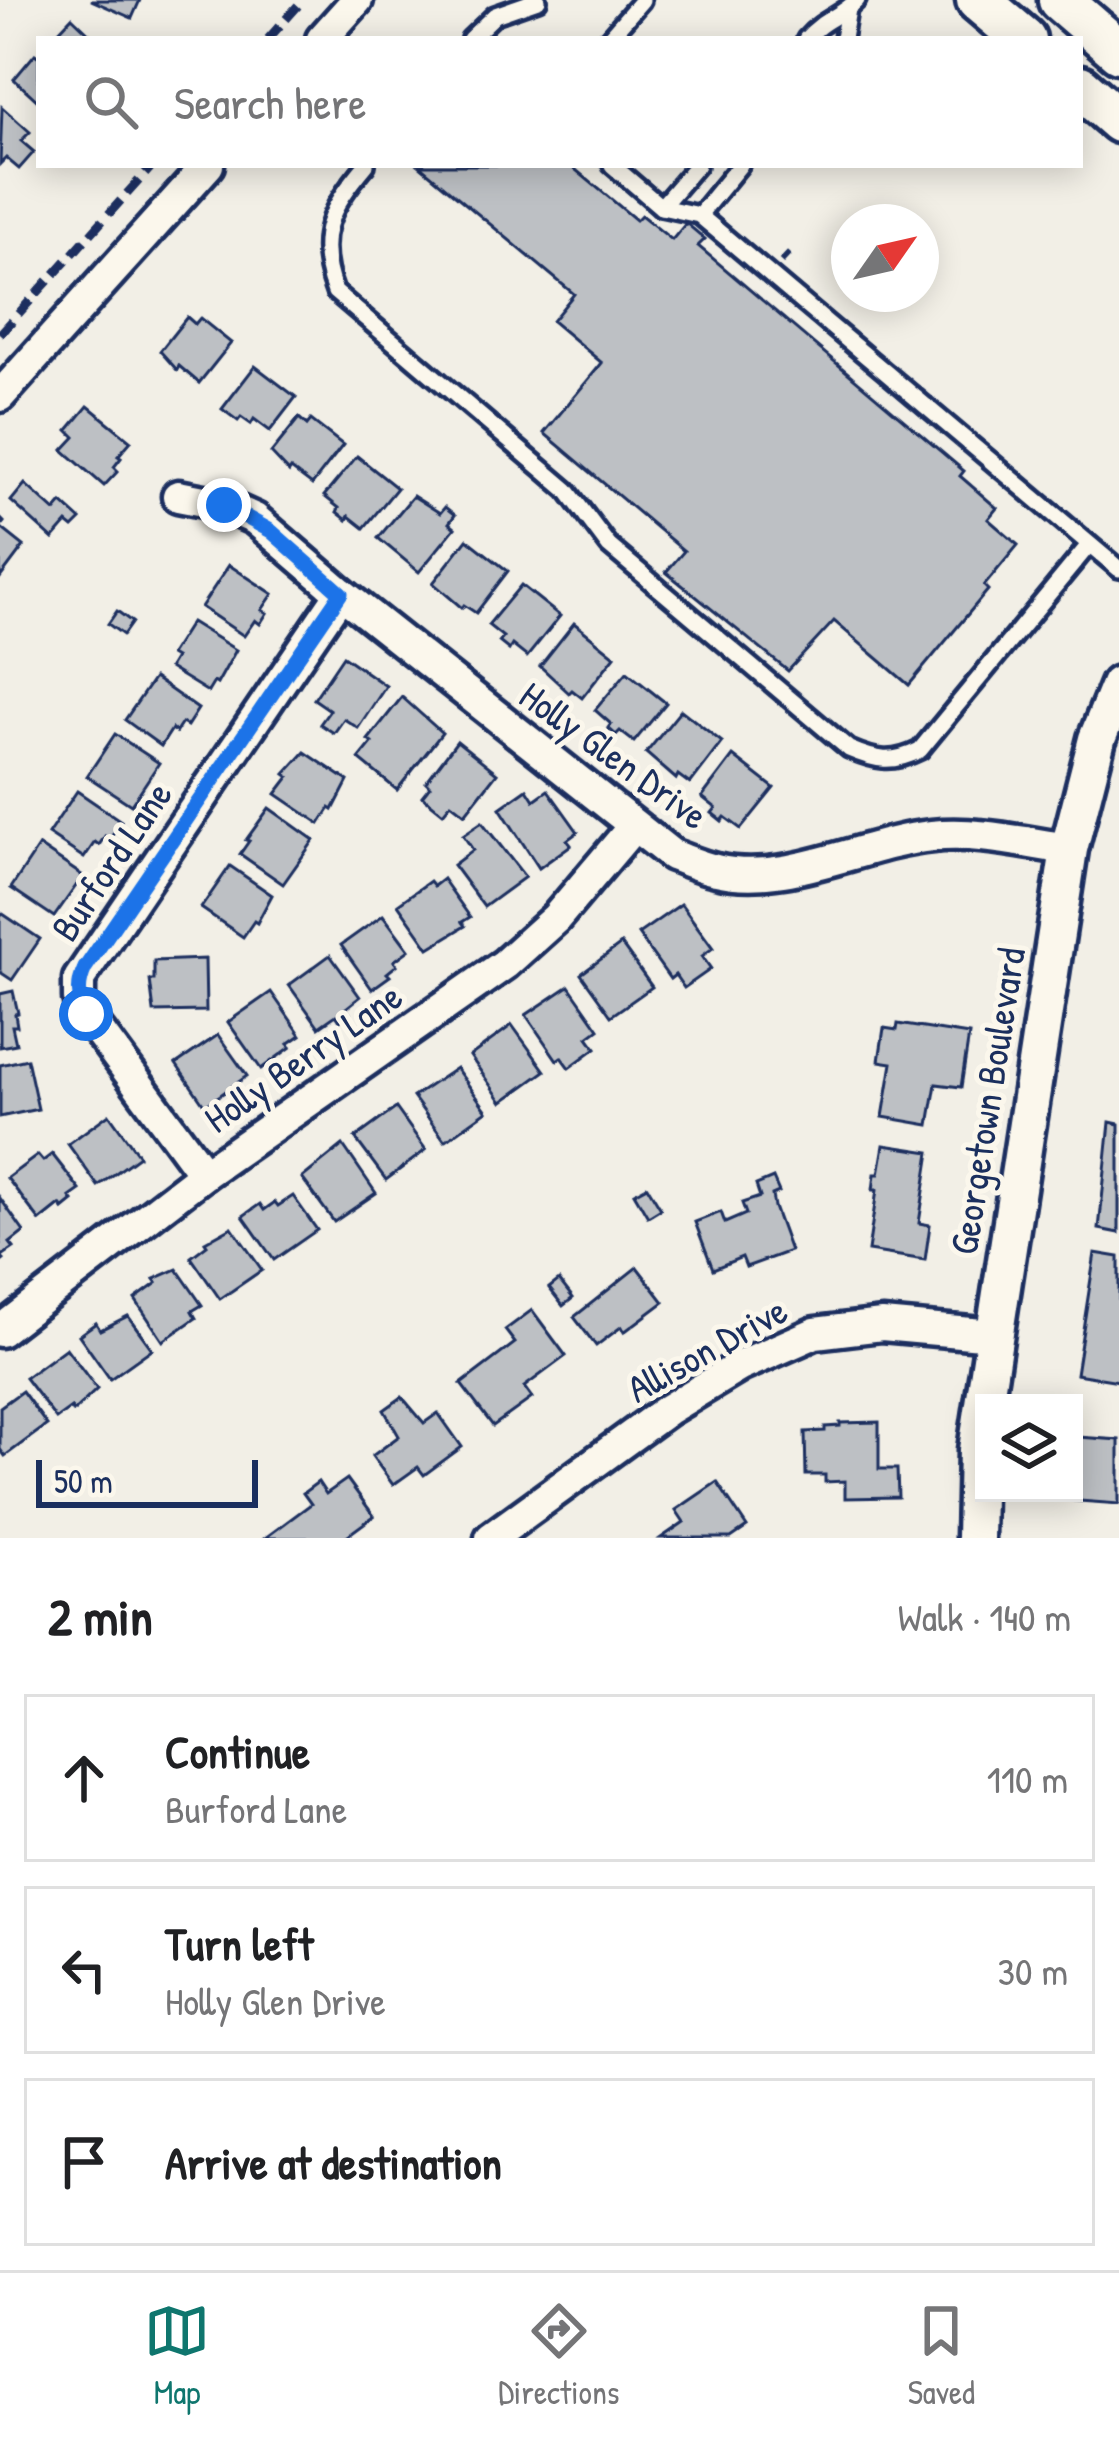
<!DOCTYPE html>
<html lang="en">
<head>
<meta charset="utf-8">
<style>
  body { margin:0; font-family:"Patrick Hand",sans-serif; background:#f6f6f6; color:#202124 }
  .controls { position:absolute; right:36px; bottom:36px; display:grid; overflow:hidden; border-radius:0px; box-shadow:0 6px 30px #0003 }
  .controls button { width:108px; height:108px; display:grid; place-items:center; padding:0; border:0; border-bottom:3px solid #e0e0e0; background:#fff; color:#202124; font:60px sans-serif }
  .compass { position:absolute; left:831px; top:204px; width:108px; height:108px; border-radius:50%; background:#fff; box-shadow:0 6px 30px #0003; rotate:56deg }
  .scale { position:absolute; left:36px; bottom:30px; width:222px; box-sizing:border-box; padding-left:12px; border:6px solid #1b2f5e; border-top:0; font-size:33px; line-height:42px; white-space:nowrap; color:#1b2f5e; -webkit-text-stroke:9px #fbf7ec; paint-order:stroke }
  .stop { position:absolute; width:36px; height:36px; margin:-27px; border:9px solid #1a73e8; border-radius:50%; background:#fff }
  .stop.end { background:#1a73e8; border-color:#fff; box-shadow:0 3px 12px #0008 }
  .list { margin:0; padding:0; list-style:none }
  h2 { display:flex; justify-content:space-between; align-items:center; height:156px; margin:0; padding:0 48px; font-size:51px }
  h2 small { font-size:39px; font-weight:400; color:#757577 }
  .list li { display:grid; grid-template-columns:78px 1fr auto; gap:36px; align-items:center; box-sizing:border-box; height:168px; margin:0 24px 24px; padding:0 24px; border:3px solid #e0e0e0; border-radius:0px }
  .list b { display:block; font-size:45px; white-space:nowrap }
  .list p { margin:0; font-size:39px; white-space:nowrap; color:#757577 }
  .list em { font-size:39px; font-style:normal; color:#757577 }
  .icon { flex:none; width:66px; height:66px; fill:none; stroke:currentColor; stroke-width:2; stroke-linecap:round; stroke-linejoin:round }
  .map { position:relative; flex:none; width:1119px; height:1538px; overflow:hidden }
  .search { position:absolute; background:#fff; box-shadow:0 6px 30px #0003; left:36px; right:36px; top:36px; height:132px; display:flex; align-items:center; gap:30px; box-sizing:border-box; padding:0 42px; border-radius:0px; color:#757577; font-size:45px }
  .sheet { height:732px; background:#fff }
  nav { display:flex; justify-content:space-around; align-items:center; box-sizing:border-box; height:168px; border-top:3px solid #e0e0e0; background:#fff; font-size:33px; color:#757577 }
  nav a { display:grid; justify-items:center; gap:6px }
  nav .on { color:#0f766e }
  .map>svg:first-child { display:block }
  .building { fill:#bdc0c4; stroke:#1b2f5e; stroke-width:3 }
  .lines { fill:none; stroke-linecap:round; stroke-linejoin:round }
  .service-casing { stroke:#1b2f5e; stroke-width:24 }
  .minor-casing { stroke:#1b2f5e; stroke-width:39 }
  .tertiary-casing { stroke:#1b2f5e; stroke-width:45 }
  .secondary-casing { stroke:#1b2f5e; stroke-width:51 }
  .path { stroke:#1b2f5e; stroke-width:6; stroke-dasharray:12 9; stroke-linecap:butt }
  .service { stroke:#fbf7ec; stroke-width:15 }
  .minor { stroke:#fbf7ec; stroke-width:30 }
  .tertiary { stroke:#fbf7ec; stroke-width:36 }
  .secondary { stroke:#fbf7ec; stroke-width:42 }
  .rail { stroke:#1b2f5e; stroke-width:9; stroke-dasharray:18 9; stroke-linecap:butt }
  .route { stroke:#1a73e8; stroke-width:15 }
  .labels { text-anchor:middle; stroke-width:10; stroke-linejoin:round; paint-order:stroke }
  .street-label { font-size:39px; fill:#1b2f5e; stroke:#fbf7ec }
</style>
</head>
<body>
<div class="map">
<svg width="1119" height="1538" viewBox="0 0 1119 1538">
  <rect width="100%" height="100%" fill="#f2efe6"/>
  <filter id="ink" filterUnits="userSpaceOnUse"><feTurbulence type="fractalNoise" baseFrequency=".00833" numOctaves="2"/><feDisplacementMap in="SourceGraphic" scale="24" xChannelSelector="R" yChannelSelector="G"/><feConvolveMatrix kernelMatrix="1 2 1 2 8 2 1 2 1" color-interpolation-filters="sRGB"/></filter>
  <g filter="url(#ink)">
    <g class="building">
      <path d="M91 0H140L132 18Z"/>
      <path d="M72 17 95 39H56L54 36Z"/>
      <path d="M35 54 39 57V102L14 79Z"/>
      <path d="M2 107 30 132 21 141 34 152 19 169 6 158 0 164Z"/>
      <path d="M419 165H570L636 220 641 215 672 240 686 223 705 239 698 246 964 471 960 476 997 508 988 519 1018 545 984 586 988 590 909 685 834 621 788 671 666 572 684 551 544 433 602 363 552 321 574 294Z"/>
      <path d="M187 317 195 324 200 318 231 343 199 383 179 366 177 370 160 351Z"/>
      <path d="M255 366 296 397 270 431 254 419 251 424 241 417 238 421 222 409Z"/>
      <path d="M88 406 131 441 118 456 121 458 114 467 118 471 104 486 63 450 75 437 68 430Z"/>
      <path d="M299 418 307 425 311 420 343 445 312 485 291 469 289 472 271 453Z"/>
      <path d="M357 456 397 488 364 528 349 516 347 520 337 512 339 508 324 496Z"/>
      <path d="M25 484 55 511 62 503 81 520 73 528 67 523 53 539 11 501Z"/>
      <path d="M413 496 440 513 445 507 455 515 449 523 455 528 419 572 378 538Z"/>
      <path d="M0 518 4 522 0 527 24 546 0 578Z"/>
      <path d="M467 539 508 571 476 613 464 605 462 608 433 583Z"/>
      <path d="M229 565 273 594 262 610 267 613 260 624 255 620 244 636 201 607Z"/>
      <path d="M521 585 560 616 527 657 512 645 509 650 499 642 503 637 488 625Z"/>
      <path d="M117 611 132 622 123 635 108 624Z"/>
      <path d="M191 622 236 650 217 684 214 682 208 692 169 668 175 658 170 655Z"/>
      <path d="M574 623 615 656 582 698 572 690 569 693 540 666Z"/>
      <path d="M343 656 386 686 358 728 344 719 334 733 320 724 330 710 314 699Z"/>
      <path d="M627 672 666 703 634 742 620 731 616 735 608 728 611 724 595 710Z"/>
      <path d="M154 678 198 709 187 726 182 723 176 732 172 729 161 746 125 720Z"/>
      <path d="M402 697 442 733 397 790 359 759 372 743 368 740Z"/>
      <path d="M681 710 722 742 690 784 678 775 676 779 646 753Z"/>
      <path d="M115 734 159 763 131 805 87 776Z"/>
      <path d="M457 741 497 773 465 814 451 803 443 813 422 796 430 786 426 782Z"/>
      <path d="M305 752 348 781 333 810 330 808 320 824 276 794 289 777 285 774Z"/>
      <path d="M733 756 774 788 741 829 725 817 722 821 712 813 716 808 702 797Z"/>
      <path d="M527 789 534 800 548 790 578 832 567 840 571 845 539 868 500 808Z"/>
      <path d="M77 791 121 821 110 839 105 836 99 845 95 842 84 858 48 834Z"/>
      <path d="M269 808 314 840 283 884 240 854 249 841 246 840Z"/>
      <path d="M482 822 525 877 484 907 453 865 473 850 463 835Z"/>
      <path d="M39 846 83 876 54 917 11 888Z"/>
      <path d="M230 866 272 895 257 923 254 921 243 937 201 908Z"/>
      <path d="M443 879 470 917 462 922 465 926 429 948 398 904 430 881 434 886Z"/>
      <path d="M681 904 713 948 702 956 711 969 684 988 675 975 670 979 638 934Z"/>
      <path d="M0 912 40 939 12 980 0 972Z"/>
      <path d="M383 915 409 950 394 961 397 965 387 973 390 976 372 989 341 945Z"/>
      <path d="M621 944 652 987 611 1016 581 974Z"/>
      <path d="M330 955 360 997 346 1008 350 1014 340 1021 336 1015 319 1027 289 985Z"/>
      <path d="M205 959 206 1011 154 1012 150 980H154V961Z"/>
      <path d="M569 986 599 1029 588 1037 596 1048 569 1068 561 1057 557 1060 526 1015Z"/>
      <path d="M13 991 18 1013 15 1014 17 1026H12L16 1044 0 1047V994Z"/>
      <path d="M271 992 301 1035 288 1044 291 1047 261 1069 228 1022Z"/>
      <path d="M898 1024 969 1035 961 1087 936 1084 929 1125 883 1117 892 1063 879 1061 884 1028 897 1030Z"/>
      <path d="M512 1025 545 1071 502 1102 470 1056Z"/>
      <path d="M218 1035 247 1076 205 1106 176 1064Z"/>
      <path d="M27 1059 38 1109 0 1117V1065Z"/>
      <path d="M456 1068 487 1111 445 1141 413 1097Z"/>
      <path d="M396 1108 426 1150 386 1180 355 1138Z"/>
      <path d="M109 1114 139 1156 98 1186 68 1144Z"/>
      <path d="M1110 1122 1119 1124V1233L1099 1229Z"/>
      <path d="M343 1145 376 1193 334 1222 302 1178Z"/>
      <path d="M884 1145 930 1152 919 1223 930 1225 925 1260 868 1251 877 1190H873L875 1174H879Z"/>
      <path d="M52 1154 80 1190 70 1197 73 1201 63 1209 60 1205 40 1221 7 1178 38 1155 43 1161Z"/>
      <path d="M773 1178 779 1192 772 1195 774 1207 790 1251 746 1267 742 1257 713 1269 695 1222 721 1212 725 1223 746 1214 742 1203 760 1197 756 1185Z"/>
      <path d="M647 1186 661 1209 648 1217 634 1193Z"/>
      <path d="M293 1196 317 1230 274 1260 243 1216 260 1204 264 1210 275 1202 278 1206Z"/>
      <path d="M0 1198 24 1232 10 1243 14 1248 2 1256 4 1260 0 1263Z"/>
      <path d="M232 1227 262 1270 220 1299 191 1257 207 1245 205 1242Z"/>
      <path d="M1095 1253 1119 1257V1381L1076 1374Z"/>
      <path d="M637 1267 664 1302 624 1332 621 1327 596 1346 574 1317Z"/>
      <path d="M177 1269 202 1305 192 1311 196 1318 163 1341 135 1299 157 1283 154 1279Z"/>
      <path d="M559 1280 573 1298 563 1306 549 1288Z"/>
      <path d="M532 1310 566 1356 524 1387 532 1398 493 1426 461 1384 515 1343 505 1330Z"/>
      <path d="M128 1316 152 1349 110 1379 79 1335 96 1323 100 1330Z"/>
      <path d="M66 1348 97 1389 73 1412 71 1408 56 1419 25 1378Z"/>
      <path d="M22 1391 47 1425 5 1456 0 1449V1407Z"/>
      <path d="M402 1397 424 1423 438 1413 462 1447 424 1475 418 1467 393 1485 372 1456 399 1436 384 1410Z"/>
      <path d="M879 1422V1469H897L898 1497 845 1498V1481L825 1482V1475H806L805 1432 825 1431V1427L840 1426V1423Z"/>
      <path d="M1078 1437 1119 1440V1504L1066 1500 1067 1493H1074Z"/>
      <path d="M347 1479 374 1516 344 1538H265L311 1504 303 1493 318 1482 326 1494Z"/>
      <path d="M717 1482 747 1527 731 1538H661L684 1522 676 1510Z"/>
    </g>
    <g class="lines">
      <defs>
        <g id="service">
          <path d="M470 39 495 15 538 0"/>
          <path d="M608 39 642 0"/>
          <path d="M806 39C824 18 841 17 857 0"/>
          <path d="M843 39 848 9"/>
          <path d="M366 165C330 208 314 237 335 292L567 490 609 546 849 749C877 761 892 764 920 750L1088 546"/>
          <path d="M612 165 661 207 699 215 1119 569"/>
          <path d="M661 207 697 165"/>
          <path d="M699 215 740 165"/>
        </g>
        <g id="minor">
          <path d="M322 39 357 0"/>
          <path d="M0 396 208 165"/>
          <path d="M178 496 224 505 255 519 341 593 672 855C686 860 701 867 716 870 786 887 862 843 932 836 977 831 1025 843 1069 849"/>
          <path d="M204 1174 86 1014 79 999V979L341 593"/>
          <path d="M0 1331 204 1174 505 964 556 918 633 827"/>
          <path d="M491 1538 667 1410 740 1366 815 1333 882 1325 993 1335"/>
        </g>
        <path id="tertiary" d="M975 1538 977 1450 1069 849 1097 739 1119 685"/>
        <g id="secondary">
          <path d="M978 0 1024 39"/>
          <path d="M1060 0 1119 51"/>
          <path d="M1080 87 1119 121"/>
        </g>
      </defs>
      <use href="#service" class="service-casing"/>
      <use href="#minor" class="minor-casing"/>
      <use href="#tertiary" class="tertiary-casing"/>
      <use href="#secondary" class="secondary-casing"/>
      <path class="path" d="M781 262 795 247"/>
      <use href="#service" class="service"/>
      <use href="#minor" class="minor"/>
      <use href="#tertiary" class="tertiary"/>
      <use href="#secondary" class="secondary"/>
      <g class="rail">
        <path d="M268 39 303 0"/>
        <path d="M0 334 153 165"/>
      </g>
    </g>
  </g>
  <g class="lines" filter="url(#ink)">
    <path class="route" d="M86 1014C78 998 77 985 85 968L341 593 271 531 224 505"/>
  </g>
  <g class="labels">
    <g class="street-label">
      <text transform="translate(614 755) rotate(36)" y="14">Holly Glen Drive</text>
      <text transform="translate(111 861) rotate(-56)" y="14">Burford Lane</text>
      <text transform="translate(303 1057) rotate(-35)" y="14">Holly Berry Lane</text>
      <text transform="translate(987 1101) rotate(-81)" y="14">Georgetown Boulevard</text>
      <text transform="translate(707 1349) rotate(-29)" y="14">Allison Drive</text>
    </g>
  </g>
</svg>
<div class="controls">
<button><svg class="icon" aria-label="layers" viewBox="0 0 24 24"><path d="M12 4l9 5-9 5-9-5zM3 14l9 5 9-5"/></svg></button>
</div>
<svg class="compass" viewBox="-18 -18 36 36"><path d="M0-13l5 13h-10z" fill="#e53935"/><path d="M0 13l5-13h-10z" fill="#757577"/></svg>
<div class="scale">50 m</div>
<div class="stop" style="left:86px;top:1014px"></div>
<div class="stop end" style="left:224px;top:505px"></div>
<div class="search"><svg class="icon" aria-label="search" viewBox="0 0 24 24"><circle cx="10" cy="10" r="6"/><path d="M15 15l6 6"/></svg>Search here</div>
</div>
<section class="sheet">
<h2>2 min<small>Walk · 140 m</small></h2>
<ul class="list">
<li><svg class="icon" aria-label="ahead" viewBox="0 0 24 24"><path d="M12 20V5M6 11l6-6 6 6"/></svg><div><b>Continue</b><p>Burford Lane</p></div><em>110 m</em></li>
<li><svg class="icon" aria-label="left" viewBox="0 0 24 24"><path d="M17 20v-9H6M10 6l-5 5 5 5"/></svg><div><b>Turn left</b><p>Holly Glen Drive</p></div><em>30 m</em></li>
<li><svg class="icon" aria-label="arrive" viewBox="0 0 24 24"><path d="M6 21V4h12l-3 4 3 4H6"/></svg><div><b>Arrive at destination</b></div></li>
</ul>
</section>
<nav>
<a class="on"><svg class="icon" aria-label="map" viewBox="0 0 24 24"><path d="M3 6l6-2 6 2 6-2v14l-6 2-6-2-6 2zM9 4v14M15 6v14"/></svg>Map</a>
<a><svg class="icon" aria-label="directions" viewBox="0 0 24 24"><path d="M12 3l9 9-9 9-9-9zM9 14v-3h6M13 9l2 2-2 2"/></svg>Directions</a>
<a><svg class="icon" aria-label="saved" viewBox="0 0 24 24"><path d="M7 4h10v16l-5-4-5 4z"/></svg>Saved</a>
</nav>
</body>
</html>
